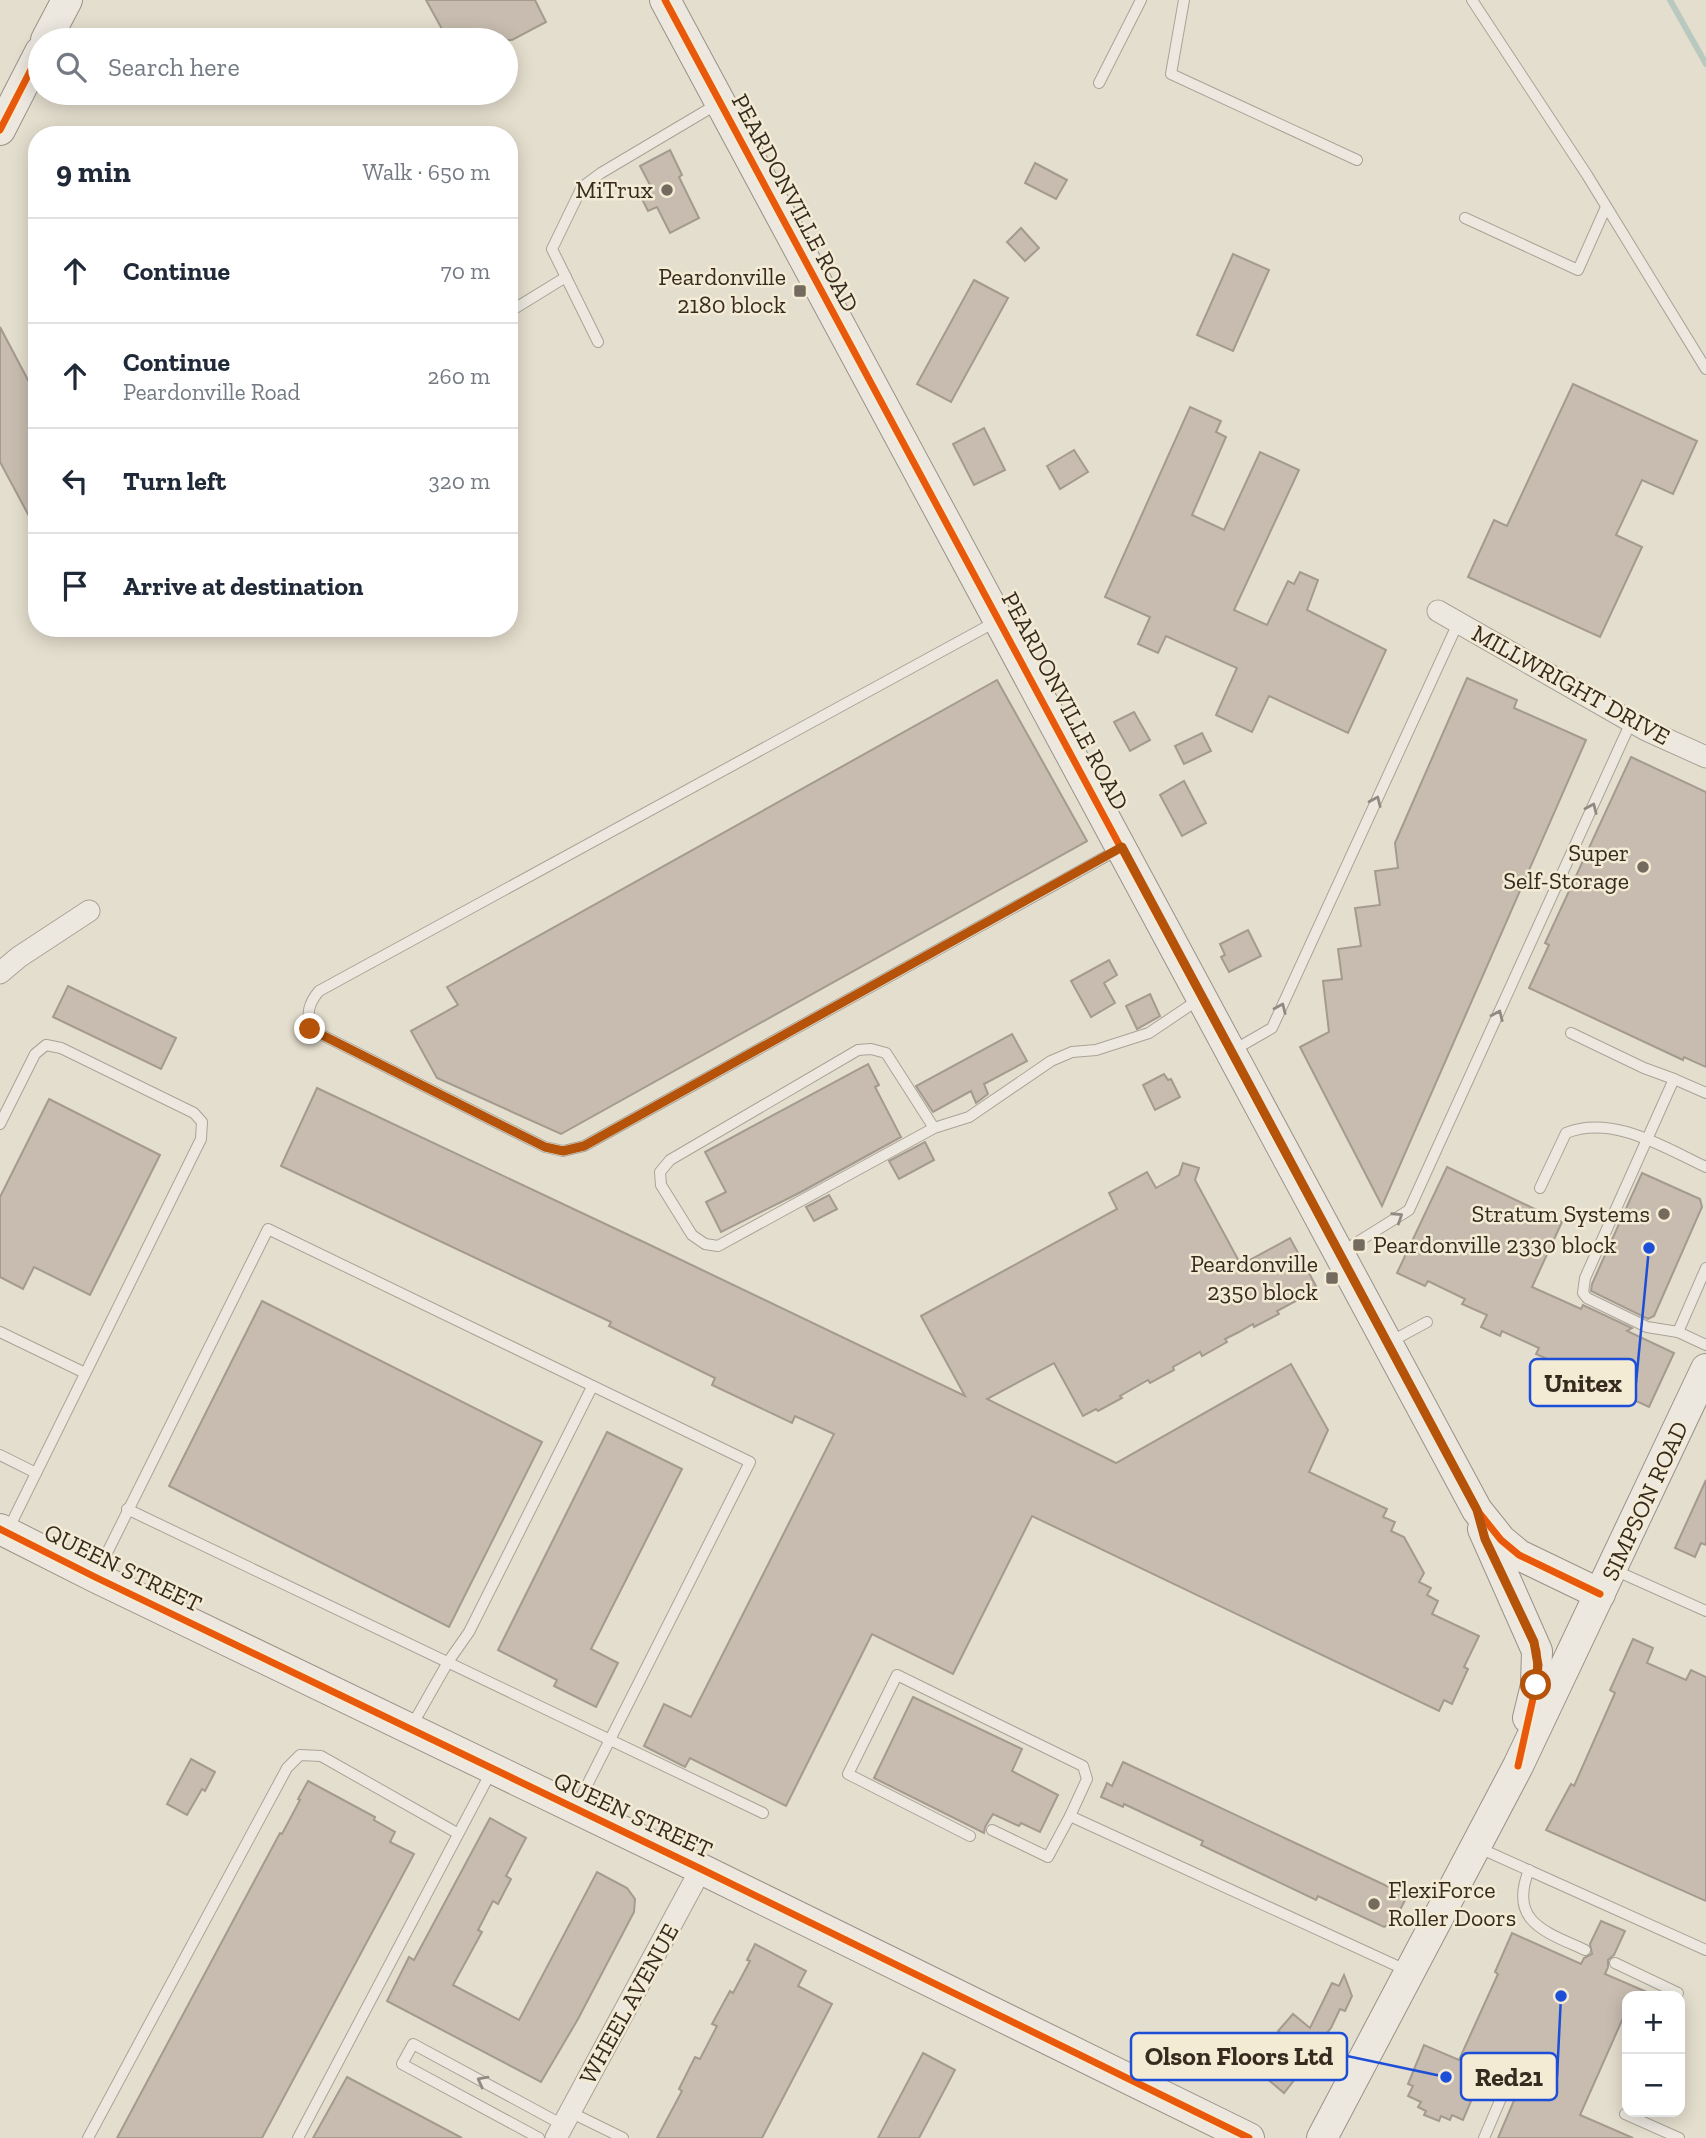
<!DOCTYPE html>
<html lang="en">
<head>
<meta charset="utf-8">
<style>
  body { margin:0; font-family:"Zilla Slab",serif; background:#f6f6f7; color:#1f2937 }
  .controls { position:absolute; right:21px; bottom:21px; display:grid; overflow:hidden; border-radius:14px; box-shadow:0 4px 18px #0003 }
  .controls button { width:63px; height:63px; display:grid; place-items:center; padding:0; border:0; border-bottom:2px solid #e0e1e3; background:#fff; color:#1f2937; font:35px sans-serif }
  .stop { position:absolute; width:21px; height:21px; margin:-16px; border:5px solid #b45309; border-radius:50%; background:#fff }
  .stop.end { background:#b45309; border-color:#fff; box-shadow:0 2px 7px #0008 }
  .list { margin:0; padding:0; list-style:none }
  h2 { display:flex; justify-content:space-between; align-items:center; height:91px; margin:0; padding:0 28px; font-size:30px }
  h2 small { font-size:23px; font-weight:400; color:#747a83 }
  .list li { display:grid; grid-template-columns:46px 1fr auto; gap:21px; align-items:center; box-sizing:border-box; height:105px; padding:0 28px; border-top:2px solid #e0e1e3 }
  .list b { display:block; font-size:26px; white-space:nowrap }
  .list p { margin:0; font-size:23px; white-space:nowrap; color:#747a83 }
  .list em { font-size:23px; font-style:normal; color:#747a83 }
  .icon { flex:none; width:38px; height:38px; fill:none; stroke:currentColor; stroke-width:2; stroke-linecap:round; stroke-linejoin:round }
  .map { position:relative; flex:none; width:1706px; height:2138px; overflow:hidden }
  .search { position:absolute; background:#fff; box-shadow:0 4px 18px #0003; left:28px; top:28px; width:490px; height:77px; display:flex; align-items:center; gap:18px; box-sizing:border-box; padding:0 24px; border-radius:38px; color:#747a83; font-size:26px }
  .panel { position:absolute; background:#fff; box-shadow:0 4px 18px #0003; left:28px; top:126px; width:490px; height:511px; border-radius:28px }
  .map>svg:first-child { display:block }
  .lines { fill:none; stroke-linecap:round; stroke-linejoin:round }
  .stream { stroke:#b9c9bf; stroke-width:6 }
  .building { fill:#c7bcaf; stroke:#a49a8e; stroke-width:2 }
  .lane-casing { stroke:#a9a397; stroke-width:12 }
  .street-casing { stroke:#a9a397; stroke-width:23 }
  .secondary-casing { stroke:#999287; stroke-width:32 }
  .lane { stroke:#ece8e0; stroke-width:10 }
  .street { stroke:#ece8e0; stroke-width:21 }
  .secondary { stroke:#ece8e0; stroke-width:30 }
  .cycleway-casing { stroke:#f4ebd5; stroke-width:11 }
  .cycleway { stroke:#e8590c; stroke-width:7 }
  .oneway { stroke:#928a80 }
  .route { stroke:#b45309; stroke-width:9 }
  .poi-dot { fill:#746a5d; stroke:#f4ebd5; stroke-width:2.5 }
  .labels { text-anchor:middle; stroke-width:5; stroke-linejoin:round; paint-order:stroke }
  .poi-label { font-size:24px; fill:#372b20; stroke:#f4ebd5; text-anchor:end }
  .street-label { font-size:24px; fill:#372b20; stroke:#f4ebd5 }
  .leader { fill:none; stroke:#1d4ed8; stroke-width:2.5 }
  .callout-dot { fill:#1d4ed8; stroke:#f4ebd5; stroke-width:2.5 }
  .callout { fill:#f4ebd5; stroke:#1d4ed8; stroke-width:2.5 }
  .callout-label { font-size:26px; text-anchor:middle; font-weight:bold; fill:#372b20 }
</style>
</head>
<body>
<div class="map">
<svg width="1706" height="2138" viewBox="0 0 1706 2138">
  <rect width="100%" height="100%" fill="#e4dece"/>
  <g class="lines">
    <path class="stream" d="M1670 0 1706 64"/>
  </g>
  <g class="building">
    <path d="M426 0H535L546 22 512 40H448Z"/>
    <path d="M670 150 682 175 679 177 699 218 670 233 657 207 648 211 639 193 651 187 640 166Z"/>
    <path d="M1035 163 1067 180 1056 199 1025 183Z"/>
    <path d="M1021 228 1039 248 1025 261 1007 242Z"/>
    <path d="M1233 254 1269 270 1233 351 1197 335Z"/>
    <path d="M974 280 1008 298 951 402 917 384Z"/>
    <path d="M0 327 37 397V531L0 462Z"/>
    <path d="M1573 384 1697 441 1673 494 1642 480 1616 535 1642 547 1600 637 1468 577 1494 520 1507 526Z"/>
    <path d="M1190 407 1221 421 1216 432 1226 437 1192 515 1224 530 1260 452 1299 470 1234 610 1267 625 1288 581 1294 584 1300 572 1318 580 1307 610 1386 650 1348 733 1269 696 1252 732 1216 715 1237 668 1166 636 1158 653 1138 644 1150 617 1105 597Z"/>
    <path d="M984 428 1005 470 974 485 953 444Z"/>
    <path d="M1074 450 1088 472 1060 489 1047 466Z"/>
    <path d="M1467 678 1517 700 1514 708 1586 740 1382 1206 1300 1047 1329 1032 1323 981 1342 979 1338 949 1361 946 1355 908 1380 905 1375 871 1398 868 1395 843Z"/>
    <path d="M997 680 1087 841 561 1134 437 1078 411 1031 458 1005 447 987Z"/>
    <path d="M1134 712 1150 740 1130 751 1114 722Z"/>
    <path d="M1202 733 1211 751 1184 764 1175 746Z"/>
    <path d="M1631 757 1706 792V1067L1684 1057 1683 1060 1529 988 1549 945 1545 943Z"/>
    <path d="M1184 781 1206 823 1182 836 1160 795Z"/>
    <path d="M1248 930 1261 956 1229 972 1221 957 1225 955 1220 944Z"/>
    <path d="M1109 960 1117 975 1104 983 1115 1003 1091 1017 1071 981Z"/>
    <path d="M68 986 176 1038 161 1069 53 1017Z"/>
    <path d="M1150 994 1160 1016 1137 1029 1126 1006Z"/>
    <path d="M1012 1034 1027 1061 984 1084 988 1094 976 1103 971 1091 933 1112 916 1086Z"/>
    <path d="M868 1064 879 1085 875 1087 901 1137 799 1193 721 1232 706 1202 726 1192 705 1152Z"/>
    <path d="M1164 1074 1168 1080 1171 1079 1180 1097 1155 1110 1143 1085Z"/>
    <path d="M317 1088 650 1245 965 1396 921 1316 1117 1209 1109 1193 1147 1172 1156 1188 1179 1175 1183 1163 1199 1168 1195 1180 1241 1265 1290 1238 1316 1286 1303 1292 1305 1296 1277 1311 1279 1314 1254 1327 1253 1324 1239 1332 1225 1339 1227 1342 1202 1356 1200 1352 1173 1367 1174 1370 1150 1383 1148 1380 1120 1396 1122 1398 1098 1411 1096 1409 1083 1416 1054 1363 987 1399 1116 1463 1291 1364 1328 1430 1309 1472 1387 1509 1383 1517 1395 1522 1391 1531 1404 1537 1424 1573 1419 1582 1431 1588 1427 1595 1438 1601 1432 1614 1479 1636 1464 1667 1468 1669 1452 1704 1444 1700 1439 1711 1032 1516 953 1674 872 1634 786 1806 690 1758 685 1767 644 1746 664 1704 691 1717 834 1434 795 1416 792 1423 712 1385 715 1378 609 1326 611 1322 281 1166Z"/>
    <path d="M49 1099 160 1155 90 1295 34 1267 23 1289 0 1277V1197Z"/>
    <path d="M925 1142 934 1160 899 1179 889 1161Z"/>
    <path d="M1447 1167 1562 1222 1532 1287 1581 1309 1583 1305 1632 1328 1627 1331 1674 1353 1649 1407 1610 1389 1613 1383 1576 1366 1574 1371 1536 1354 1539 1348 1502 1331 1500 1336 1481 1327 1487 1315 1462 1304 1465 1299 1428 1281 1425 1286 1397 1273Z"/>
    <path d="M1642 1173 1700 1199 1702 1207 1654 1316 1648 1319 1591 1291 1592 1284Z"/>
    <path d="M829 1195 837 1209 814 1221 806 1207Z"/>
    <path d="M262 1301 542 1442 449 1627 169 1486Z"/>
    <path d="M607 1432 682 1469 591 1649 618 1663 596 1707 554 1686 557 1680 498 1650Z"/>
    <path d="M1706 1480V1545L1701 1543 1695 1557 1675 1548Z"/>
    <path d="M1633 1639 1653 1648 1647 1663 1686 1680 1691 1670 1706 1677V1901L1546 1830 1571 1784 1574 1786 1615 1693 1610 1690Z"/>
    <path d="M913 1697 1022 1749 1012 1771 1058 1795 1040 1832 1021 1823 1019 1826 993 1814 985 1827 984 1833 874 1778Z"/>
    <path d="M191 1759 215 1772 205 1791 202 1789 187 1815 167 1804Z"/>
    <path d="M1123 1762 1404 1894 1402 1898 1405 1900 1394 1922 1384 1927 1318 1896 1316 1900 1201 1845 1203 1841 1124 1804 1123 1807 1101 1797 1107 1783 1112 1786Z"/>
    <path d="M308 1781 375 1817 374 1820 395 1832 390 1842 414 1854 262 2138H117L280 1833 282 1834 300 1800 298 1799Z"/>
    <path d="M490 1818 526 1838 506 1876 511 1879 498 1904 493 1901 478 1930 482 1932 453 1985 519 2020 597 1872 627 1888 635 1899 634 1912 578 2019 541 2082 387 2001 409 1957 414 1960Z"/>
    <path d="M1601 1921 1625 1931 1614 1955 1608 1960V1967L1605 1974 1656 1996H1627V2009L1580 2115 1633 2138H1498L1527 2070 1491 2054 1463 2120 1452 2115 1450 2120 1441 2116 1439 2121 1424 2115 1426 2111 1418 2107 1421 2102 1408 2096 1413 2086 1408 2084 1424 2045 1459 2060 1498 1974 1495 1972 1512 1933 1581 1964 1584 1958 1592 1954 1590 1944Z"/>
    <path d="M755 1944 806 1971 798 1986 832 2004 762 2138H657L682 2091 679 2089 695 2057 700 2059 717 2026 712 2024 730 1991 733 1993 750 1961 747 1960Z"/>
    <path d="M1344 1975 1352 1996 1345 2011 1340 2009 1331 2028 1296 2071 1299 2074 1284 2093 1258 2071 1286 2037 1278 2031 1293 2014 1310 2028 1332 1983 1339 1986Z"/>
    <path d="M923 2053 955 2070 919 2138H878Z"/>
    <path d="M347 2077 462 2138H313Z"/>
  </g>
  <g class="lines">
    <defs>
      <g id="lane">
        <path d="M1184 0 1171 74 1357 160"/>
        <path d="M1472 0 1587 175 1706 369"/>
        <path d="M1099 83 1141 0"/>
        <path d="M1465 218 1578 270 1606 207"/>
        <path d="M509 312 566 277"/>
        <path d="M598 342 552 249 582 187 601 173 719 103"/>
        <path d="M997 621 319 991C308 1004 307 1013 310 1029L545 1147 563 1151 584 1146 1121 848"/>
        <path d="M1571 1033 1644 1068 1674 1079"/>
        <path d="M1232 1051 1272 1028 1458 623"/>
        <path d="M0 1124 35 1054 46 1045 61 1048 194 1113 202 1122 201 1139 8 1530"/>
        <path d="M934 1128 886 1053 871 1049 858 1050 670 1160 660 1172 661 1185 692 1235 705 1244 718 1246 934 1128 969 1117 1051 1061 1072 1052 1096 1050 1149 1033 1201 998"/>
        <path d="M1540 1188 1566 1133C1613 1114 1665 1148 1706 1167"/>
        <path d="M1340 1253 1409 1210 1631 722"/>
        <path d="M1706 1268 1678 1332 1706 1345"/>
        <path d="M0 1332 85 1373"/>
        <path d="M1678 1332 1647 1327 1587 1298 1583 1293 1585 1278 1674 1079 1706 1093"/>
        <path d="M1390 1342 1427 1322"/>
        <path d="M0 1455 36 1473"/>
        <path d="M127 1509 763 1813"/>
        <path d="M1612 1569 1706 1611"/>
        <path d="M96 1575 268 1229 750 1462 576 1807"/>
        <path d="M411 1727 448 1662 469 1632 592 1387"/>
        <path d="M992 1830 1048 1857 1070 1816"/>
        <path d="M970 1836 848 1774 897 1675 1083 1766 1087 1779 1070 1816 1408 1971"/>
        <path d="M1477 1847 1706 1950"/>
        <path d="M1529 1870C1508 1922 1546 1932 1585 1950"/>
        <path d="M1615 1963 1678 1993"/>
        <path d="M570 2112 623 2138"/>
        <path d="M1625 2114 1679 2138"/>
        <path d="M88 2138 287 1768 300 1755 321 1756 457 1833"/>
        <path d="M298 2138 491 1772"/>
        <path d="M539 2138 402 2064 413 2044 563 2125"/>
        <path d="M1484 2138 1505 2089"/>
      </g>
      <g id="street">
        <path d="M1438 611 1646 730 1706 757"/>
        <path d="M0 973 19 957 89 911"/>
        <path d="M556 2138 701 1869"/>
      </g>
      <g id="secondary">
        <path d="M665 0 1477 1510 1501 1540 1519 1555 1600 1594"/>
        <path d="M46 40 67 0"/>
        <path d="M0 130 40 52"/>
        <path d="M0 1529 95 1577 701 1869 1249 2138"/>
        <path d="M1483 1529 1537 1651 1536 1685 1528 1718"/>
        <path d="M1322 2138 1518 1766 1706 1369"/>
      </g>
    </defs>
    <use href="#lane" class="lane-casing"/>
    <use href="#street" class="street-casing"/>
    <use href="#secondary" class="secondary-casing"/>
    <use href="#lane" class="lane"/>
    <use href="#street" class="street"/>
    <use href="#secondary" class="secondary"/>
    <defs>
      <g id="cycleway">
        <path d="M665 0 1477 1510 1501 1540 1519 1555 1600 1594"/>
        <path d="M0 130 40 52"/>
        <path d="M1481 1523 1485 1539 1537 1651 1536 1685 1518 1766"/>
        <path d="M0 1529 95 1577 701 1869 1249 2138"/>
      </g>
    </defs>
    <use href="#cycleway" class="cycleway-casing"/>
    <use href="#cycleway" class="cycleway"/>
  </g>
  <defs><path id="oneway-chevron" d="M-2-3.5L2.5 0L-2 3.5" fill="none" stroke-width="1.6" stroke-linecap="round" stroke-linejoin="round" transform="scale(1.75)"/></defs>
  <g class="oneway">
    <use href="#oneway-chevron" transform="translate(1376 801) rotate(-66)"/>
    <use href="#oneway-chevron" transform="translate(1592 808) rotate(-66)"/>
    <use href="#oneway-chevron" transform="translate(1281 1008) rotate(-66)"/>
    <use href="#oneway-chevron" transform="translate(1498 1015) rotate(-66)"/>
    <use href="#oneway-chevron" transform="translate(1398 1217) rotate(-33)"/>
    <use href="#oneway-chevron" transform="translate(482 2081) rotate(-152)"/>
  </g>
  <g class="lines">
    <path class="route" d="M310 1029 545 1147 563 1151 584 1146 1122 847 1477 1510 1485 1539 1534 1642 1538 1665 1536 1685"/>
  </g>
  <g class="poi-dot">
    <circle cx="667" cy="190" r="7"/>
    <rect x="793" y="284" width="14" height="14" rx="3.5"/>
    <circle cx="1643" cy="867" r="7"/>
    <circle cx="1664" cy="1214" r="7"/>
    <rect x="1352" y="1238" width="14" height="14" rx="3.5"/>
    <rect x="1325" y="1271" width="14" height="14" rx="3.5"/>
    <circle cx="1374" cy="1904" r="7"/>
  </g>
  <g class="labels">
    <g class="poi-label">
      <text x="653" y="198">MiTrux</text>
      <text x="786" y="285">Peardonville<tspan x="786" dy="28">2180 block</tspan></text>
      <text x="1629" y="861">Super<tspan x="1629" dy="28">Self-Storage</tspan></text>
      <text x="1650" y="1222">Stratum Systems</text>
      <text x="1373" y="1253" text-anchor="start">Peardonville 2330 block</text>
      <text x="1318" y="1272">Peardonville<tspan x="1318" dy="28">2350 block</tspan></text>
      <text x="1388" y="1898" text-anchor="start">FlexiForce<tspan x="1388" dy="28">Roller Doors</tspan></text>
    </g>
    <g class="street-label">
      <text transform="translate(795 203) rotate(62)" y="8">PEARDONVILLE ROAD</text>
      <text transform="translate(1571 685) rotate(29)" y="8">MILLWRIGHT DRIVE</text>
      <text transform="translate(1065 701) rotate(62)" y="8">PEARDONVILLE ROAD</text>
      <text transform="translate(1645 1501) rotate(-65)" y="8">SIMPSON ROAD</text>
      <text transform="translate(123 1568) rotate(26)" y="8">QUEEN STREET</text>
      <text transform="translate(633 1815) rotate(25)" y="8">QUEEN STREET</text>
      <text transform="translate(629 2004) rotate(-61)" y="8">WHEEL AVENUE</text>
    </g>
  </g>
  <path class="leader" d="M1649 1248L1636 1383M1446 2077L1347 2056M1561 1996L1557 2077"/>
  <g class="callout-dot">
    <circle cx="1649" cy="1248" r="7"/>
    <circle cx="1446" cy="2077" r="7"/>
    <circle cx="1561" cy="1996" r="7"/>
  </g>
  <g class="callout">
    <rect x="1530" y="1359" width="106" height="47" rx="7"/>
    <rect x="1131" y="2033" width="216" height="47" rx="7"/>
    <rect x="1461" y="2053" width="96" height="47" rx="7"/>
  </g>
  <g class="callout-label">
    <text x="1583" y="1392">Unitex</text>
    <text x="1239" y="2065">Olson Floors Ltd</text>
    <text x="1509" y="2086">Red21</text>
  </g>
</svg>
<div class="controls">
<button>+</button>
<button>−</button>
</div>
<div class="stop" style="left:1536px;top:1685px"></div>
<div class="stop end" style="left:310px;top:1029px"></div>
<div class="search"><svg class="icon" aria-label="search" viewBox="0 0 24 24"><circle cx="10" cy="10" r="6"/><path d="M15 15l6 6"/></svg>Search here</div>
<section class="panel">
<h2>9 min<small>Walk · 650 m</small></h2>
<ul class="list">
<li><svg class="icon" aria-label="ahead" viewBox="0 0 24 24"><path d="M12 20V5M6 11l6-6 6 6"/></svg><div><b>Continue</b></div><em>70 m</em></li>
<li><svg class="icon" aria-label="ahead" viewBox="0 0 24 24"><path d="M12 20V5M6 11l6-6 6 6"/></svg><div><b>Continue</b><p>Peardonville Road</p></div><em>260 m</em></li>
<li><svg class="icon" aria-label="left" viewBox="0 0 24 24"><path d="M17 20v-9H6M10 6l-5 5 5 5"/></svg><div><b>Turn left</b></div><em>320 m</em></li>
<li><svg class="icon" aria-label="arrive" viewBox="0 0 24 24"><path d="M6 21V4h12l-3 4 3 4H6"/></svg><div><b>Arrive at destination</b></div></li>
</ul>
</section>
</div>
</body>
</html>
